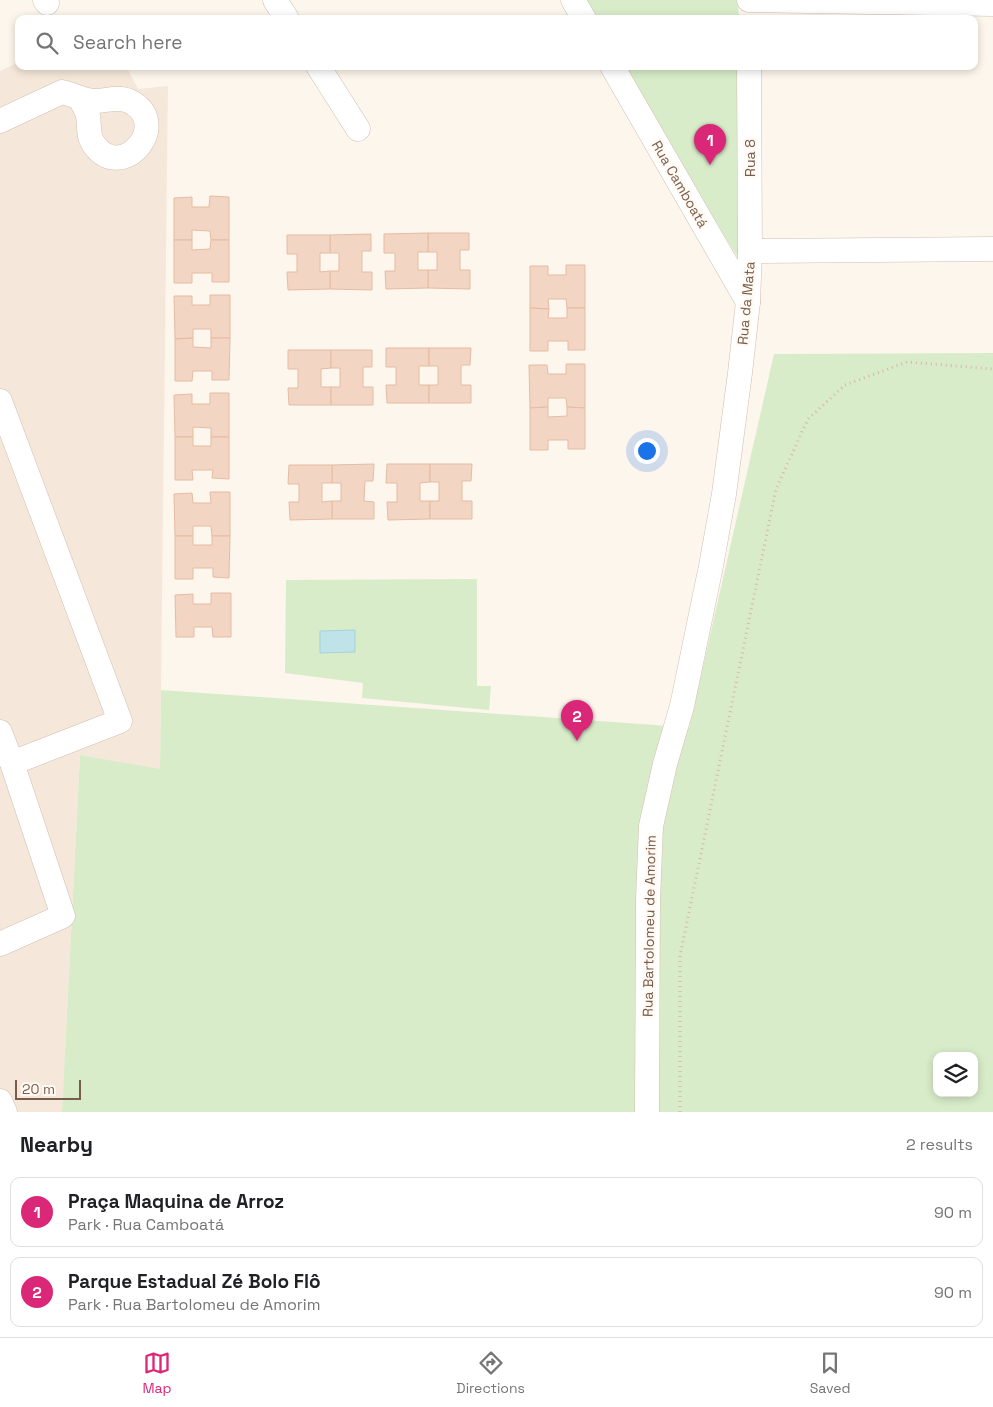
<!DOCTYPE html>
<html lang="en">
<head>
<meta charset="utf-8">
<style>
  body { margin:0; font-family:"Space Grotesk",sans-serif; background:#f6f6f6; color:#202124 }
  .controls { position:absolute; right:15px; bottom:15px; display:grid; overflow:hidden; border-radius:10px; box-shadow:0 2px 8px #0003 }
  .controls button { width:45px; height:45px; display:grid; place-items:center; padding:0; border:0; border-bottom:1px solid #e0e0e0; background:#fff; color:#202124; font:25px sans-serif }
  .scale { position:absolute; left:15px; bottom:12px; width:66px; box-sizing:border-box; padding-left:5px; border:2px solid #7a5c4d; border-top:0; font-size:14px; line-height:18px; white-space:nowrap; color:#7a5c4d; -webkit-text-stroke:4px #fffaf3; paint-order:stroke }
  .you { position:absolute; left:646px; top:450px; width:18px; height:18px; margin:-12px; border:4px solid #fff; border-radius:50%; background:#1a73e8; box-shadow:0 0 0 8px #1a73e833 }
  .badge { display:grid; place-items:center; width:32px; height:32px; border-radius:50%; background:#db2777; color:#fff; font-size:16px; font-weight:700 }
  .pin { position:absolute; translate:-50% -41px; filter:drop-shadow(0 1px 2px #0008) }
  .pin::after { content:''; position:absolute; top:26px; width:18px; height:15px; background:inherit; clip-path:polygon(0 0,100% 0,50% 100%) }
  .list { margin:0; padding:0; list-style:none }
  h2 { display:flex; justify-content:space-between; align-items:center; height:65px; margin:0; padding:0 20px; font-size:21px }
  h2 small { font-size:16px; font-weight:400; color:#757577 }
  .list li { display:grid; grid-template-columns:32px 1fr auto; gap:15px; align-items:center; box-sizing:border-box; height:70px; margin:0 10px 10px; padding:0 10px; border:1px solid #e0e0e0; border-radius:10px }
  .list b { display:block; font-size:19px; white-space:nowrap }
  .list p { margin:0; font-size:16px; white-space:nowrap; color:#757577 }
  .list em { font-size:16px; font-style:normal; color:#757577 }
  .icon { flex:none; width:28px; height:28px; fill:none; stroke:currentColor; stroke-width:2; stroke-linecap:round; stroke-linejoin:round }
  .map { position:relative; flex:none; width:993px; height:1112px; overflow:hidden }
  .search { position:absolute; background:#fff; box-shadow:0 2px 8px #0003; left:15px; right:15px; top:15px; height:55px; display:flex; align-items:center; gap:12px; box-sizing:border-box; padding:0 18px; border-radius:10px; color:#757577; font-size:19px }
  .sheet { height:225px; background:#fff }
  nav { display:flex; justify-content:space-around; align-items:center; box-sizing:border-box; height:70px; border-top:1px solid #e0e0e0; background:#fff; font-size:14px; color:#757577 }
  nav a { display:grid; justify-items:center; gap:2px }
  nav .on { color:#db2777 }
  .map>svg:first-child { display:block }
  .residential { fill:#f5e8da }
  .green { fill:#d8ecc9; fill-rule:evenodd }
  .water { fill:#bfe3e8; stroke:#a5d3da }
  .building { fill:#f3d5c3; stroke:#e6bba3 }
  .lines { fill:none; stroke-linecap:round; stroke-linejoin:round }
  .minor-casing { stroke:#d1beb0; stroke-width:25 }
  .path { stroke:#d9b8a5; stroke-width:3; stroke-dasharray:1 4; stroke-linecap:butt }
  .minor { stroke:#fff; stroke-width:24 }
  .labels { text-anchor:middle; stroke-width:5; stroke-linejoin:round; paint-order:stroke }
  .street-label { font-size:14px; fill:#7a5c4d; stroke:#fffaf3 }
</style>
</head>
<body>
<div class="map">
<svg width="993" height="1112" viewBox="0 0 993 1112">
  <rect width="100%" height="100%" fill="#fdf6ec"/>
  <path class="residential" d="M19 62V66H126L138 89 168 86 160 770 80 755 62 1112H0V71Z"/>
  <g class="green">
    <path d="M580 0H738L739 19H592Z"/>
    <path d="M621 66H739L741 263Z"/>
    <path d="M993 353V1112H62L80 755 160 769 161 690 655 725 689 728 774 354ZM937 1056H974V1093H937Z"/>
    <path d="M477 579V686H491L489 710 362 698 363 683 285 673 286 580Z"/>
  </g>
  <path class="water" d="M355 630V652L320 653V631Z"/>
  <g class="building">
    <path d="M210 196 229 197V240H211L210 231 192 230V240H174V198L192 197V207H209Z"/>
    <path d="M428 233H469V250H460V270H470V289L428 288V270H437V252H428Z"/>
    <path d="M428 233V252H418V270H428V288L386 289 385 271H395V253H384V234Z"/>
    <path d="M371 234V251H362V272H372V290L330 289V271H339V253H330V235Z"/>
    <path d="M287 235H330V253H320V272L330 271V289L288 290 287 272H297V254H287Z"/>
    <path d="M174 240H192V250L210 249 211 240H229V282H212V273H192V283H174Z"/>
    <path d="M566 265H585V308H567L566 299H548L549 309 530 308V266H548V275H566Z"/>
    <path d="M210 295H230V338H211V329H193V338L175 339 174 296H192V305H210Z"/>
    <path d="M530 308 549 309 548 318H567V308H585V350H568V341H548V351H530Z"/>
    <path d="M193 338V347L211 348V338H230L229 380H212V371H193L192 381H175V339Z"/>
    <path d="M386 348H429V366H419V385H429V403H387L386 385H396V367H386Z"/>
    <path d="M429 348H471L470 365H461V385H471V403H429V385H438V366H429Z"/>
    <path d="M288 350H331V368L321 369V387H331V405H289L288 388H298V369H288Z"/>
    <path d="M331 350H372V367H363V387H373V405H331V387H340V368H331Z"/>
    <path d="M566 364H585V408L567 407 566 398H548V407L530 408 529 365H547L548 374H566Z"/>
    <path d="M210 393H229V437H211V428L193 427V437H175L174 395 192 394V404H210Z"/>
    <path d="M548 407V417L567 416V407L585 408V449H568V440H548V450H530V408Z"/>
    <path d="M175 437H193V446H211V437H229V479L212 478 213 470H192L193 480H175Z"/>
    <path d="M374 464 373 481H365L364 501 374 502V519H332V501H341V483H332V465Z"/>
    <path d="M387 464H430V482L420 483V501H430V519L388 520 387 502H397V483H386Z"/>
    <path d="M430 464H472L471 481H462V501H472V519H430V501H439V482H430Z"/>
    <path d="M289 465H332V483H322V502L332 501V519L290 520 289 502H299V484H288Z"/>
    <path d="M210 492H230V536H212L211 526H193V536H175L174 494 192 493 193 503H211Z"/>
    <path d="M175 536H193V545H212V536H230L229 578 213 577V568H193V579H175Z"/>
    <path d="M211 593H231V637H213L212 627H194V637H176L175 595 193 594V604H211Z"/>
  </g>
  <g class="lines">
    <defs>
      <g id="minor">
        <path d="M45 0 47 3"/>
        <path d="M275 0 287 19"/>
        <path d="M573 0 584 19"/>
        <path d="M749 0 993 4"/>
        <path d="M318 66 358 129"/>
        <path d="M612 66 748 302"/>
        <path d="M0 121 62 92C73 94 83 101 95 101 106 101 118 96 129 101 173 122 124 183 95 146 87 136 90 127 88 116 87 110 83 104 80 99"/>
        <path d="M750 251 993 249"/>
        <path d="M0 401 120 721 12 763"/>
        <path d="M0 732 12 763 63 916 0 944"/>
        <path d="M0 1101 5 1112"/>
        <path d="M647 1112 648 899 651 826 665 764 682 706 711 566 724 494 740 373 748 302 750 251 749 66"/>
      </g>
    </defs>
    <use href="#minor" class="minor-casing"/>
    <path class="path" d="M680 1112V956L776 489 808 419 845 385 907 362 993 369"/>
    <use href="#minor" class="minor"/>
  </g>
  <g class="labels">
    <g class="street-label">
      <text transform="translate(750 158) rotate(-90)" y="5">Rua 8</text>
      <text transform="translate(680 184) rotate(60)" y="5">Rua Camboatá</text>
      <text transform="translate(746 303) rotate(-85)" y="5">Rua da Mata</text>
      <text transform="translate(649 926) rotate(-89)" y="5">Rua Bartolomeu de Amorim</text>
    </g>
  </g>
</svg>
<div class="controls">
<button><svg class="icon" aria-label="layers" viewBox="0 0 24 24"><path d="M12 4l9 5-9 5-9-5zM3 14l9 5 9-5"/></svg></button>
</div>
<div class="scale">20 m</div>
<div class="you"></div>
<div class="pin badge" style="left:710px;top:165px">1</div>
<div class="pin badge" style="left:577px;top:741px">2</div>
<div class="search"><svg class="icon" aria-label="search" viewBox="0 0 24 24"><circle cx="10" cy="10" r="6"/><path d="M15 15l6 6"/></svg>Search here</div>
</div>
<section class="sheet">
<h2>Nearby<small>2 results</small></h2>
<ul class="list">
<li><span class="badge">1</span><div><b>Praça Maquina de Arroz</b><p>Park · Rua Camboatá</p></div><em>90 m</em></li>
<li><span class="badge">2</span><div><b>Parque Estadual Zé Bolo Flô</b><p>Park · Rua Bartolomeu de Amorim</p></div><em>90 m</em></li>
</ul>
</section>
<nav>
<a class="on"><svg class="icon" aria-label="map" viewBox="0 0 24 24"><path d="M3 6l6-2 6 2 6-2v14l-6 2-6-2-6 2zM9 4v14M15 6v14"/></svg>Map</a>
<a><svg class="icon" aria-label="directions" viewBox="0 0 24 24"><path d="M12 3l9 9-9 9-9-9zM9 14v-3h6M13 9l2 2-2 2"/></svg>Directions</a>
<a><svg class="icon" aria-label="saved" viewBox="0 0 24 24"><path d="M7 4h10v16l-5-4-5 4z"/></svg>Saved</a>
</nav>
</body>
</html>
